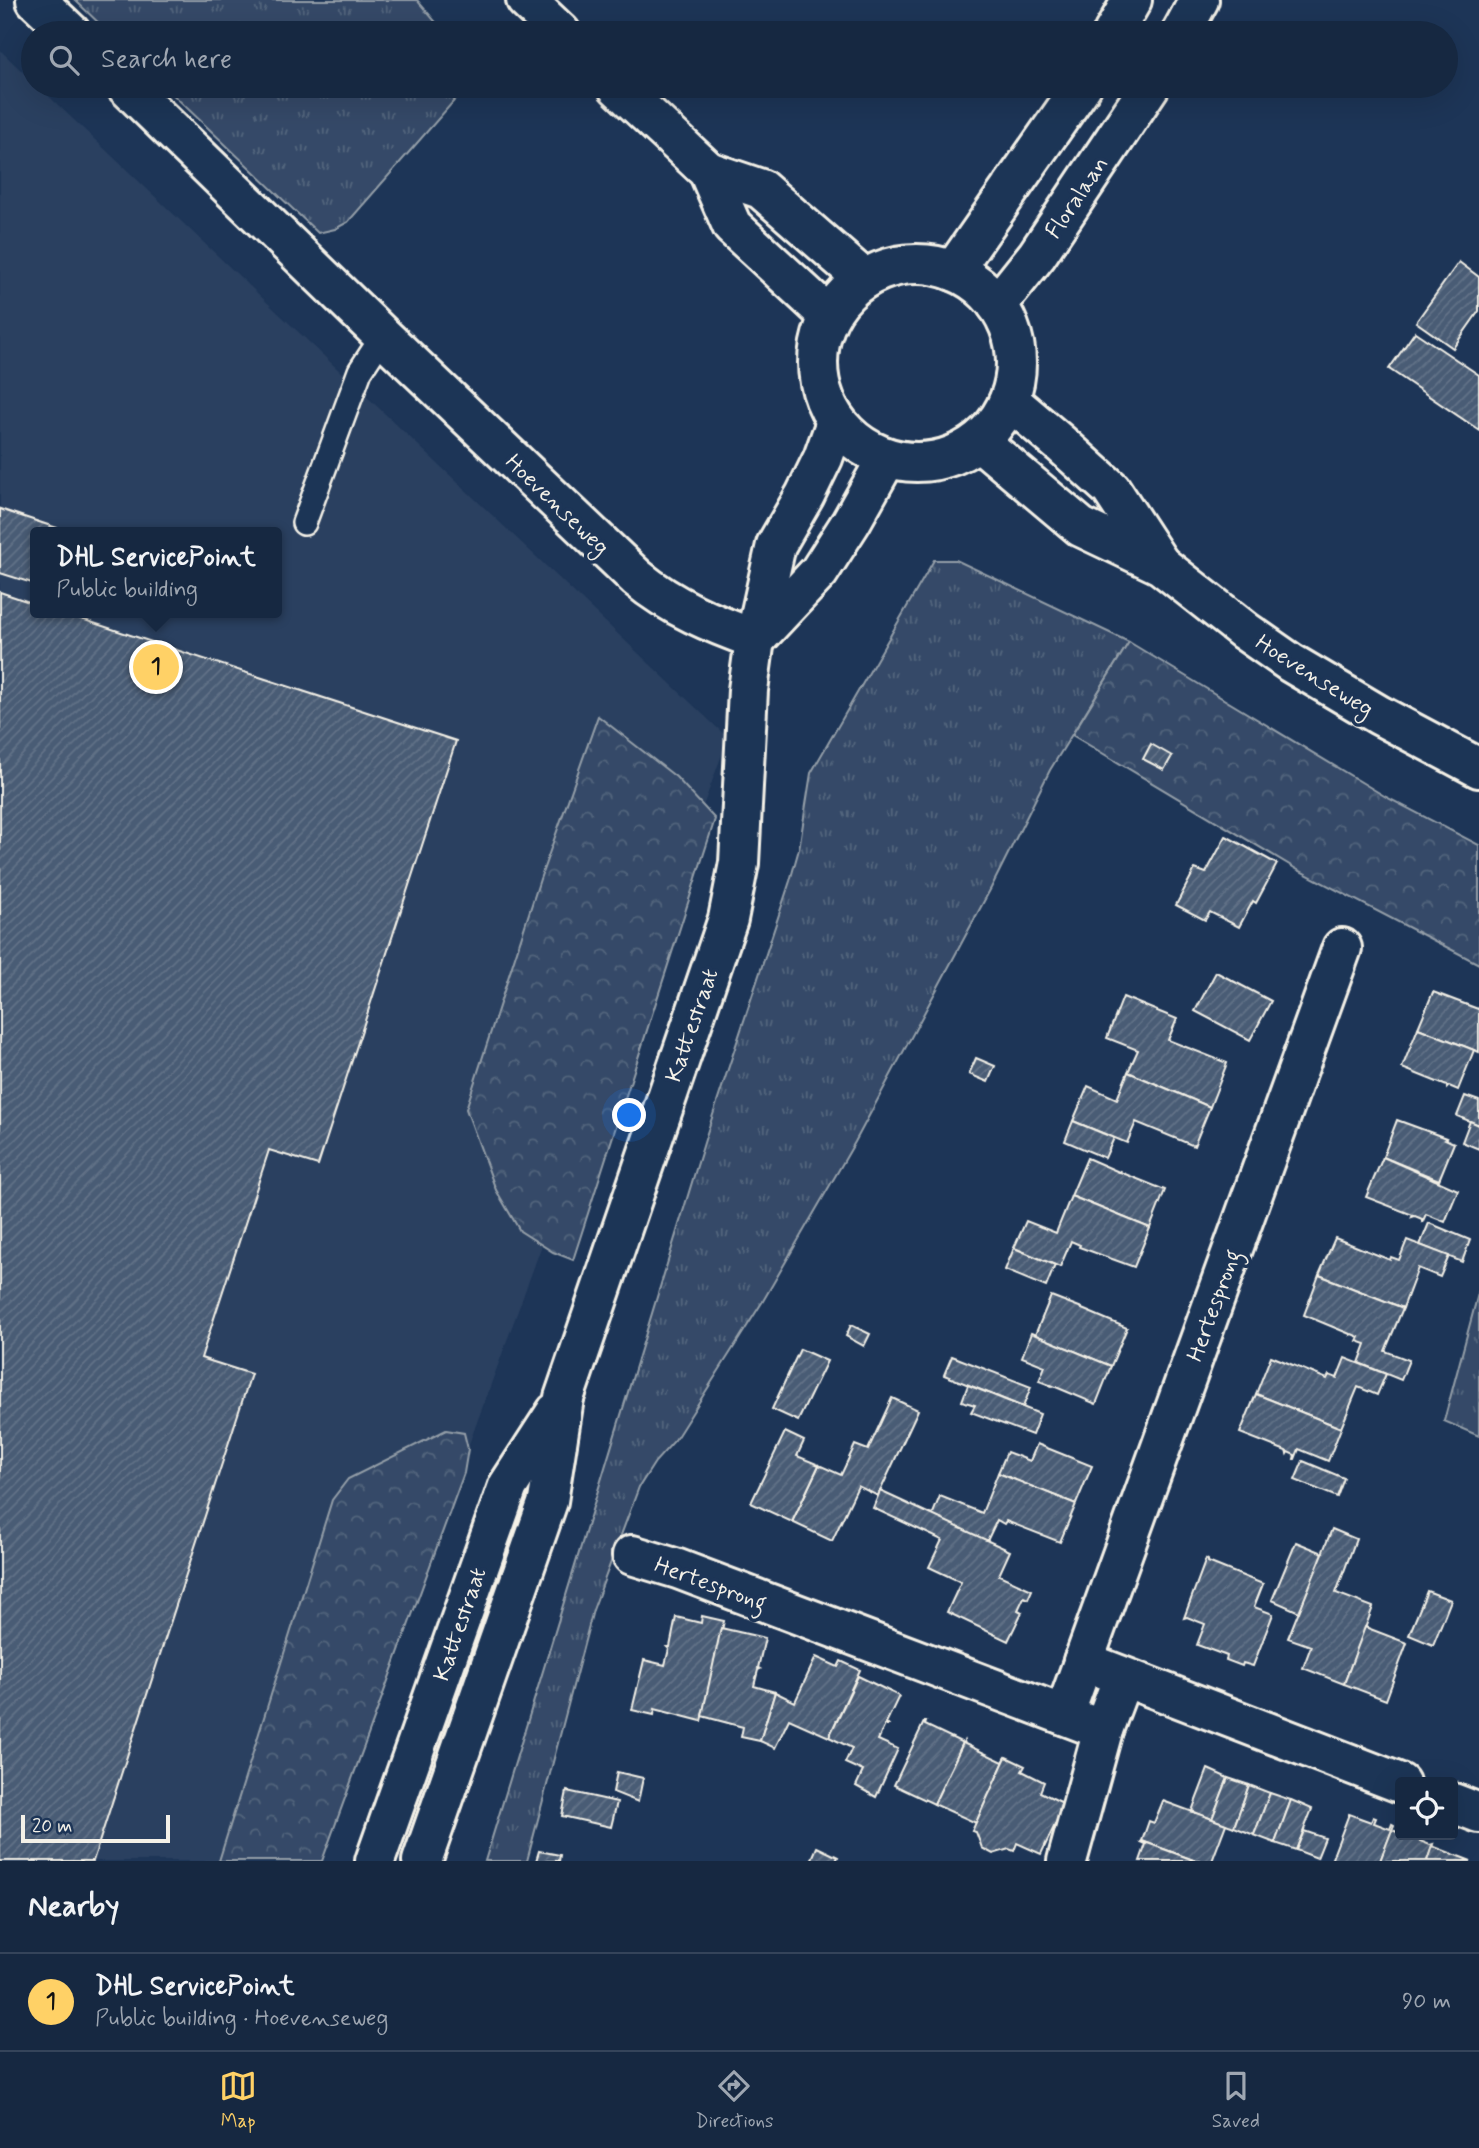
<!DOCTYPE html>
<html lang="en">
<head>
<meta charset="utf-8">
<style>
  body { margin:0; font-family:Mynerve,sans-serif; background:#1f3048; color:#f1f3f6 }
  .controls { position:absolute; right:21px; bottom:21px; display:grid; overflow:hidden; border-radius:7px; box-shadow:0 7px 28px #0002 }
  .controls button { width:63px; height:63px; display:grid; place-items:center; padding:0; border:0; border-bottom:2px solid #35445a; background:#162841; color:#f1f3f6; font:35px sans-serif }
  .scale { position:absolute; left:21px; bottom:18px; width:149px; box-sizing:border-box; padding-left:7px; border:4px solid #f4f1e8; border-top:0; font-size:19px; line-height:24px; white-space:nowrap; color:#f4f1e8; -webkit-text-stroke:5px #1d3557; paint-order:stroke }
  .you { position:absolute; left:630px; top:1116px; width:24px; height:24px; margin:-18px; border:5px solid #fff; border-radius:50%; background:#1a73e8; box-shadow:0 0 0 10px #1a73e833 }
  .badge { display:grid; place-items:center; width:46px; height:46px; border-radius:50%; background:#ffd166; color:#111; font-size:23px; font-weight:700 }
  .pin { position:absolute; translate:-50% -50%; border:4px solid #fff; box-shadow:0 2px 7px #0006 }
  .popup { position:absolute; left:30px; top:527px; width:252px; height:91px; box-sizing:border-box; display:grid; place-content:center; border-radius:7px; background:#162841; filter:drop-shadow(0 2px 5px #0005); font-size:23px; white-space:nowrap; color:#9ea6b1 }
  .popup b { font-size:26px; color:#f1f3f6 }
  .popup::after { content:''; position:absolute; left:50%; top:100%; margin-left:-14px; border:14px solid transparent; border-top-color:#162841 }
  .list { margin:0; padding:0; list-style:none }
  h2 { display:flex; justify-content:space-between; align-items:center; height:91px; margin:0; padding:0 28px; font-size:30px }
  h2 small { font-size:23px; font-weight:400; color:#9ea6b1 }
  .list li { display:grid; grid-template-columns:46px 1fr auto; gap:21px; align-items:center; box-sizing:border-box; height:98px; padding:0 28px; border-top:2px solid #35445a }
  .list b { display:block; font-size:26px; white-space:nowrap }
  .list p { margin:0; font-size:23px; white-space:nowrap; color:#9ea6b1 }
  .list em { font-size:23px; font-style:normal; color:#9ea6b1 }
  .icon { flex:none; width:38px; height:38px; fill:none; stroke:currentColor; stroke-width:2; stroke-linecap:round; stroke-linejoin:round }
  .map { position:relative; flex:none; width:1479px; height:1861px; overflow:hidden }
  .search { position:absolute; background:#162841; box-shadow:0 7px 28px #0002; left:21px; right:21px; top:21px; height:77px; display:flex; align-items:center; gap:18px; box-sizing:border-box; padding:0 24px; border-radius:38px; color:#9ea6b1; font-size:26px }
  .sheet { height:189px; background:#162841 }
  nav { display:flex; justify-content:space-around; align-items:center; box-sizing:border-box; height:98px; border-top:2px solid #35445a; background:#162841; font-size:19px; color:#9ea6b1 }
  nav a { display:grid; justify-items:center; gap:4px }
  nav .on { color:#ffd166 }
  .map>svg:first-child { display:block }
  .built { fill:#2a4060; fill-rule:evenodd }
  .grass { fill:url(#grass-tufts); stroke:#949ea8; stroke-width:2 }
  .forest { fill:url(#forest-crowns); stroke:#949ea8; stroke-width:2 }
  .building { fill:url(#building-hatch); stroke:#f4f1e8; stroke-width:2 }
  .lines { fill:none; stroke-linecap:round; stroke-linejoin:round }
  .service-casing { stroke:#f4f1e8; stroke-width:28 }
  .minor-casing { stroke:#f4f1e8; stroke-width:44 }
  .tertiary-casing { stroke:#f4f1e8; stroke-width:44 }
  .secondary-casing { stroke:#f4f1e8; stroke-width:44 }
  .service { stroke:#1d3557; stroke-width:23 }
  .minor { stroke:#1d3557; stroke-width:38 }
  .tertiary { stroke:#1d3557; stroke-width:38 }
  .secondary { stroke:#1d3557; stroke-width:38 }
  .labels { text-anchor:middle; stroke-width:7; stroke-linejoin:round; paint-order:stroke }
  .street-label { font-size:23px; fill:#f4f1e8; stroke:#1d3557 }
</style>
</head>
<body>
<div class="map">
<svg width="1479" height="1861" viewBox="0 0 1479 1861">
  <defs>
    <pattern id="grass-tufts" width="24" height="20" patternUnits="userSpaceOnUse" patternTransform="scale(1.75)"><rect width="24" height="20" fill="#354a67"/><path d="M3 7l-1-3M5 7V3M7 7l1-3M15 17l-1-3M17 17v-4M19 17l1-3" fill="none" stroke="#53657d"/></pattern>
    <pattern id="forest-crowns" width="20" height="18" patternUnits="userSpaceOnUse" patternTransform="scale(1.75)"><rect width="20" height="18" fill="#354a67"/><path d="M2 6a3 3 0 1 1 6 0M12 15a3 3 0 1 1 6 0" fill="none" stroke="#53657d"/></pattern>
    <pattern id="building-hatch" width="6" height="6" patternUnits="userSpaceOnUse" patternTransform="scale(1.75)"><rect width="6" height="6" fill="#485b74"/><path d="M-1 1l2-2M0 6l6-6M5 7l2-2" fill="none" stroke="#637388"/></pattern>
  </defs>
  <rect width="100%" height="100%" fill="#1d3557"/>
  <filter id="ink" filterUnits="userSpaceOnUse"><feTurbulence type="fractalNoise" baseFrequency=".0143" numOctaves="2"/><feDisplacementMap in="SourceGraphic" scale="14" xChannelSelector="R" yChannelSelector="G"/><feConvolveMatrix kernelMatrix="1 2 1 2 8 2 1 2 1" color-interpolation-filters="sRGB"/></filter>
  <g filter="url(#ink)">
    <path class="built" d="M0 50 33 82V86H38L728 738 316 1861H0ZM35 532H277V613H35Z"/>
    <g class="grass">
      <path d="M75 0H417L445 33H109Z"/>
      <path d="M164 86H467L348 222 335 229 318 233Z"/>
      <path d="M934 560H956L1129 642 1050 770 991 888 855 1142 763 1301 675 1440 655 1462 639 1487 593 1610 527 1861H485L707 1133 790 881 799 849 811 773Z"/>
      <path d="M1479 1290V1436L1444 1421Z"/>
    </g>
    <g class="forest">
      <path d="M1129 642 1386 797 1479 845V964L1298 870 1072 735Z"/>
      <path d="M598 716 676 777 715 819 573 1260 553 1252 520 1231 496 1190 466 1109 540 879Z"/>
      <path d="M446 1430 464 1433 468 1449 464 1473 322 1861H219L332 1500 348 1479Z"/>
    </g>
    <g class="building">
      <path d="M1459 262 1479 277V311L1453 348 1416 322Z"/>
      <path d="M1415 332 1479 375V430L1389 369Z"/>
      <path d="M0 509 57 528 56 532H35V584L0 573Z"/>
      <path d="M0 592 35 604V613H63L456 741 318 1165 269 1150 201 1358 251 1374 93 1861H0Z"/>
      <path d="M1151 744 1172 756 1164 770 1143 759Z"/>
      <path d="M1226 836 1277 864 1256 903 1253 901 1239 927 1210 912 1205 920 1176 905 1195 869 1206 873Z"/>
      <path d="M1216 972 1271 1001 1250 1040 1195 1011Z"/>
      <path d="M1433 992 1478 1009 1479 1008V1052L1418 1028Z"/>
      <path d="M1123 997 1177 1019 1168 1040 1227 1063 1210 1107 1128 1072 1138 1050 1107 1038Z"/>
      <path d="M1418 1028 1474 1050 1458 1090 1449 1086 1447 1088V1086L1402 1068Z"/>
      <path d="M976 1058 995 1066 988 1082 969 1074Z"/>
      <path d="M1128 1072 1210 1107 1194 1146 1136 1122 1127 1143 1073 1121 1088 1086 1117 1099Z"/>
      <path d="M1465 1096 1479 1101V1125L1457 1116Z"/>
      <path d="M1397 1120 1446 1138 1445 1139 1454 1143 1439 1180 1383 1157Z"/>
      <path d="M1073 1121 1114 1138 1105 1158 1065 1141Z"/>
      <path d="M1470 1121 1479 1125V1149L1462 1142Z"/>
      <path d="M1383 1157 1458 1190 1445 1222 1426 1214 1422 1223V1219L1415 1216 1412 1217 1413 1215 1366 1197Z"/>
      <path d="M1087 1158 1119 1172 1121 1170 1120 1172 1165 1190 1150 1228 1071 1196Z"/>
      <path d="M1071 1196 1150 1228 1134 1267 1079 1247 1080 1245 1071 1241 1060 1267 1014 1248 1026 1221 1056 1233Z"/>
      <path d="M1429 1223 1470 1240 1462 1262 1420 1245Z"/>
      <path d="M1335 1238 1390 1260 1391 1257 1399 1260 1407 1240 1449 1256 1440 1277 1418 1268 1403 1308 1319 1275Z"/>
      <path d="M1014 1248 1055 1265 1046 1287 1005 1270Z"/>
      <path d="M1319 1275 1403 1308 1385 1351 1409 1360 1401 1380 1359 1363 1366 1344 1357 1341 1359 1337 1352 1334 1350 1335V1334L1304 1315Z"/>
      <path d="M1051 1296 1082 1308V1309L1127 1328 1111 1366 1035 1335Z"/>
      <path d="M851 1325 870 1334 864 1346 846 1336Z"/>
      <path d="M1031 1333 1111 1366 1096 1404 1051 1385 1049 1387 1050 1385 1039 1381 1045 1366 1022 1357Z"/>
      <path d="M800 1349 827 1361 798 1421 772 1409Z"/>
      <path d="M952 1356 1031 1387 1023 1407 944 1375Z"/>
      <path d="M1271 1356 1327 1379 1329 1375 1337 1378 1345 1358 1386 1374 1377 1395 1358 1387 1341 1428 1256 1394Z"/>
      <path d="M968 1385 1040 1414 1032 1435 971 1412 975 1405 962 1401Z"/>
      <path d="M1256 1394 1341 1428 1328 1461 1299 1449 1295 1459H1294L1295 1455 1288 1452 1287 1454 1286 1451 1240 1433Z"/>
      <path d="M892 1398 918 1410 878 1496 858 1486 832 1541 792 1522 819 1465 841 1475 855 1445 868 1450Z"/>
      <path d="M785 1432 804 1441 797 1456 819 1465 792 1522 751 1503Z"/>
      <path d="M1037 1444 1092 1466 1076 1504 998 1473 1007 1452 1030 1461Z"/>
      <path d="M1303 1461 1344 1478 1337 1497 1295 1480Z"/>
      <path d="M998 1473 1076 1504 1060 1542 1006 1521 1004 1524 997 1520 987 1541 932 1516 940 1496 982 1513Z"/>
      <path d="M880 1491 1010 1551 999 1575 1032 1590 1028 1599 1024 1597 1018 1610 1022 1612 1008 1641 947 1612 961 1582 929 1567 942 1540 873 1508Z"/>
      <path d="M1332 1529 1356 1539 1336 1593 1373 1607 1344 1684 1303 1668 1311 1646 1288 1638Z"/>
      <path d="M1296 1542 1323 1553 1299 1612 1272 1600Z"/>
      <path d="M1206 1559 1208 1560V1562L1263 1584 1254 1607 1273 1614 1253 1666 1243 1663 1242 1666 1226 1660 1227 1656 1197 1645 1205 1624 1187 1617 1184 1618Z"/>
      <path d="M1427 1591 1451 1600 1433 1645 1409 1635Z"/>
      <path d="M702 1616 724 1621 701 1721 655 1709 654 1715 632 1710 644 1660 665 1665 669 1649 667 1647H670L676 1617 701 1623Z"/>
      <path d="M1365 1627 1407 1643 1386 1700 1344 1684Z"/>
      <path d="M721 1628 765 1638 758 1668 760 1669 758 1670 754 1686 775 1692 760 1741 741 1737 743 1727 702 1716Z"/>
      <path d="M816 1657 838 1667 841 1661 860 1670 829 1737 789 1719 775 1748 760 1741 775 1692 795 1702Z"/>
      <path d="M858 1676 899 1696 886 1723 888 1725H885L878 1740 898 1749 876 1797 856 1786 863 1771 845 1763 852 1748 829 1737Z"/>
      <path d="M924 1722H926L925 1725 963 1743 934 1804 894 1785Z"/>
      <path d="M964 1741 965 1744 1003 1762 1006 1757 976 1823 934 1804Z"/>
      <path d="M1006 1757 1025 1766 1022 1771 1044 1782 1040 1792 1065 1804 1041 1854 1017 1843 1014 1851 1009 1849 993 1854 982 1848 976 1832 972 1831Z"/>
      <path d="M1208 1769 1228 1778 1212 1819 1192 1811Z"/>
      <path d="M617 1772 643 1778 638 1802 613 1792Z"/>
      <path d="M1228 1778 1249 1785 1234 1827 1212 1819Z"/>
      <path d="M1249 1785 1270 1793 1254 1835 1234 1827Z"/>
      <path d="M567 1791 617 1802 611 1827 562 1816Z"/>
      <path d="M1270 1793 1291 1800 1275 1843 1254 1835Z"/>
      <path d="M1291 1800 1312 1809 1296 1850 1275 1843Z"/>
      <path d="M1163 1801 1226 1824 1212 1861H1196L1142 1841 1149 1821 1154 1823Z"/>
      <path d="M1349 1814 1371 1822 1373 1817 1376 1818 1374 1823 1390 1829 1392 1824 1394 1825 1380 1861H1331Z"/>
      <path d="M1392 1830 1430 1845 1433 1844 1427 1861H1380Z"/>
      <path d="M1304 1831 1325 1838 1317 1858 1296 1850Z"/>
      <path d="M1142 1841 1196 1861H1140L1146 1844 1141 1842Z"/>
      <path d="M1432 1846 1471 1861H1427Z"/>
      <path d="M817 1847 838 1857 836 1861H811Z"/>
      <path d="M539 1851 560 1855 559 1861H536Z"/>
    </g>
    <g class="lines">
      <defs>
        <path id="service" d="M304 523 360 371 383 336"/>
        <g id="minor">
          <path d="M36 0 71 33"/>
          <path d="M1113 33 1132 0"/>
          <path d="M1181 33 1199 0"/>
          <path d="M126 86 383 336 637 578C672 607 713 624 755 639"/>
          <path d="M953 271 1082 86"/>
          <path d="M997 305 1037 255 1150 86"/>
          <path d="M632 1555 678 1569 1103 1730"/>
          <path d="M1083 1661 1400 1783"/>
          <path d="M1064 1715 1342 948"/>
          <path d="M1453 1803 1479 1813"/>
          <path d="M1067 1861 1103 1730 1123 1677"/>
        </g>
        <g id="tertiary">
          <path d="M757 638 819 572 851 522 887 458"/>
          <path d="M375 1861 508 1486 556 1412"/>
          <path d="M422 1861 548 1501 564 1398 728 919 739 863 748 690 755 639 776 545 805 495 823 458 836 422"/>
        </g>
        <g id="secondary">
          <path d="M526 0 561 33"/>
          <path d="M617 86 708 171 732 226 829 316"/>
          <path d="M708 171 761 189 864 279"/>
          <circle cx="917" cy="363" r="99"/>
          <path d="M1009 400 1061 444 1111 489 1160 564"/>
          <path d="M979 441 1081 527 1161 565 1245 631 1291 663 1379 715 1479 768"/>
        </g>
      </defs>
      <use href="#service" class="service-casing"/>
      <use href="#minor" class="minor-casing"/>
      <use href="#tertiary" class="tertiary-casing"/>
      <use href="#secondary" class="secondary-casing"/>
      <use href="#service" class="service"/>
      <use href="#minor" class="minor"/>
      <use href="#tertiary" class="tertiary"/>
      <use href="#secondary" class="secondary"/>
    </g>
  </g>
  <g class="labels">
    <g class="street-label">
      <text transform="translate(1076 197) rotate(-56)" y="8">Floralaan</text>
      <text transform="translate(558 504) rotate(44)" y="8">Hoevenseweg</text>
      <text transform="translate(1315 675) rotate(32)" y="8">Hoevenseweg</text>
      <text transform="translate(691 1025) rotate(-71)" y="8">Kattestraat</text>
      <text transform="translate(1213 1305) rotate(-70)" y="8">Hertesprong</text>
      <text transform="translate(711 1583) rotate(20)" y="8">Hertesprong</text>
      <text transform="translate(459 1624) rotate(-71)" y="8">Kattestraat</text>
    </g>
  </g>
</svg>
<div class="controls">
<button><svg class="icon" aria-label="locate" viewBox="0 0 24 24"><circle cx="12" cy="12" r="6"/><path d="M12 2v4M12 18v4M2 12h4M18 12h4"/></svg></button>
</div>
<div class="scale">20 m</div>
<div class="you"></div>
<div class="pin badge" style="left:156px;top:667px">1</div>
<div class="popup"><b>DHL ServicePoint</b>Public building</div>
<div class="search"><svg class="icon" aria-label="search" viewBox="0 0 24 24"><circle cx="10" cy="10" r="6"/><path d="M15 15l6 6"/></svg>Search here</div>
</div>
<section class="sheet">
<h2>Nearby<small></small></h2>
<ul class="list">
<li><span class="badge">1</span><div><b>DHL ServicePoint</b><p>Public building · Hoevenseweg</p></div><em>90 m</em></li>
</ul>
</section>
<nav>
<a class="on"><svg class="icon" aria-label="map" viewBox="0 0 24 24"><path d="M3 6l6-2 6 2 6-2v14l-6 2-6-2-6 2zM9 4v14M15 6v14"/></svg>Map</a>
<a><svg class="icon" aria-label="directions" viewBox="0 0 24 24"><path d="M12 3l9 9-9 9-9-9zM9 14v-3h6M13 9l2 2-2 2"/></svg>Directions</a>
<a><svg class="icon" aria-label="saved" viewBox="0 0 24 24"><path d="M7 4h10v16l-5-4-5 4z"/></svg>Saved</a>
</nav>
</body>
</html>
